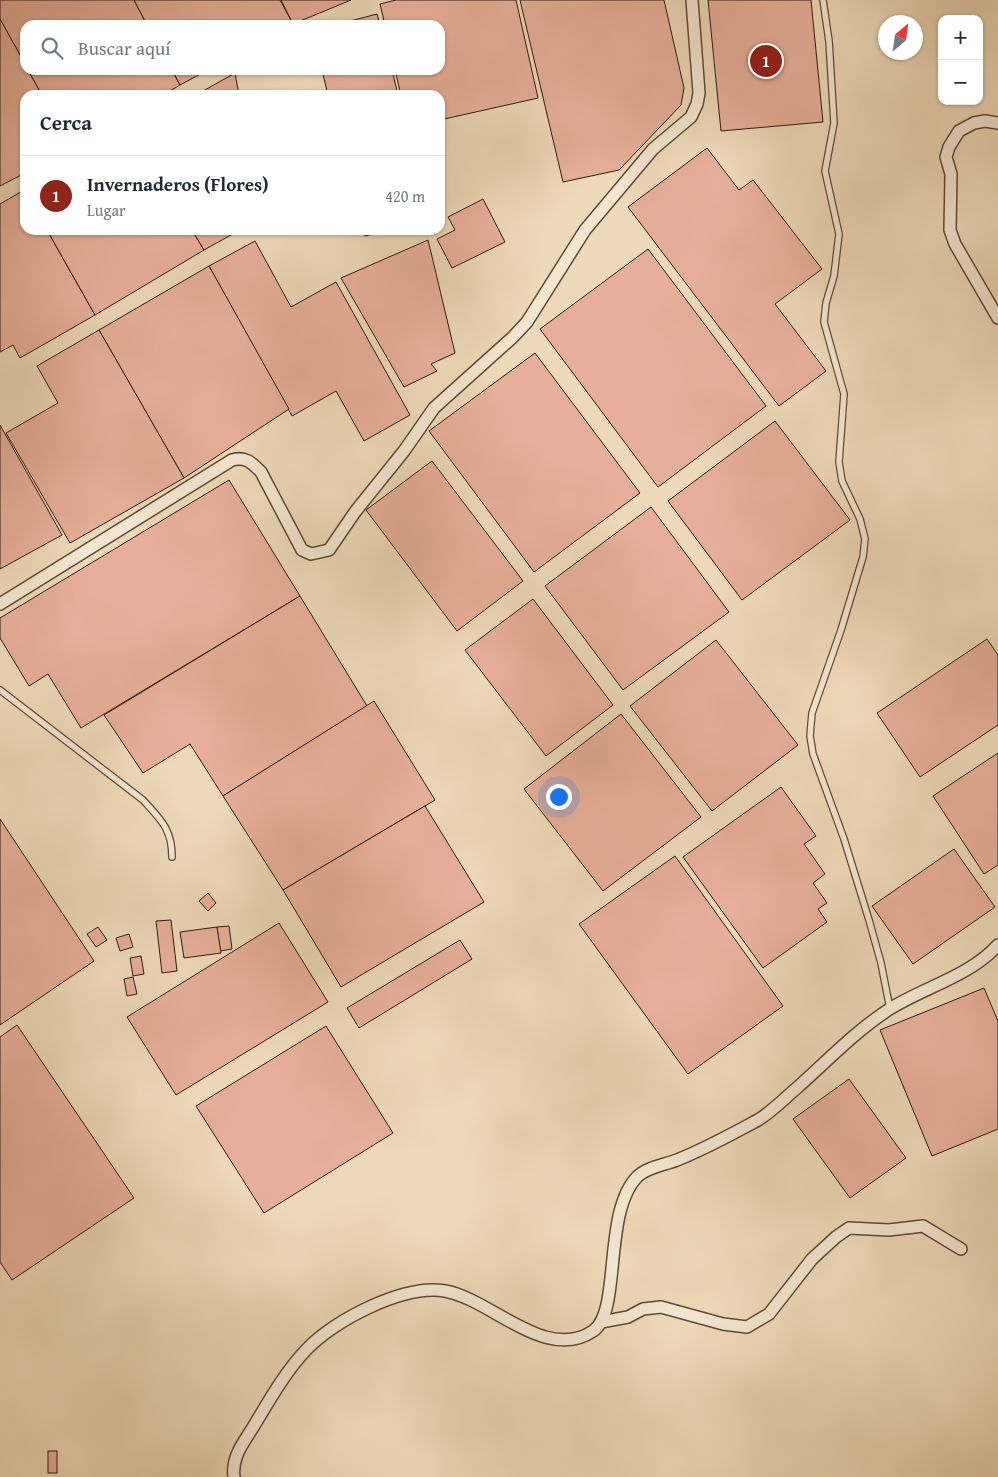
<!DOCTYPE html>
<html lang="es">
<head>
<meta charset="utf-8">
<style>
  body { margin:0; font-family:"Gentium Book Plus",serif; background:#f2f2f3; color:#1f2937 }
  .controls { position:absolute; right:15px; top:15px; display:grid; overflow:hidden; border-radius:10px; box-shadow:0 1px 4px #0004 }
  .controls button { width:45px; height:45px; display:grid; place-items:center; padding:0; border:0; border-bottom:1px solid #e0e1e3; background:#fff; color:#1f2937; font:25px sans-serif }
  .compass { position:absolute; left:878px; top:15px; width:45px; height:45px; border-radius:50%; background:#fff; box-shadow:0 1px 4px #0004; rotate:29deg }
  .you { position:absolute; left:558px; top:796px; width:18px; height:18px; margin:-12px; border:4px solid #fff; border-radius:50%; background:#1a73e8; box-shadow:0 0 0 8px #1a73e833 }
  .badge { display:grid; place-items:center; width:32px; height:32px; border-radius:50%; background:#8f2418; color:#fff; font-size:16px; font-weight:700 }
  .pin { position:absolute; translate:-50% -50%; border:2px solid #fff; box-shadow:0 1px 5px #0006 }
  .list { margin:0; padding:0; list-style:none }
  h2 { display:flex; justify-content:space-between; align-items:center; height:65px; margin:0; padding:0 20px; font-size:21px }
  h2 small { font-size:16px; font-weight:400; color:#747a83 }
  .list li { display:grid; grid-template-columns:32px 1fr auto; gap:15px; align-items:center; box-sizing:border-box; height:80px; padding:0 20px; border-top:1px solid #e0e1e3 }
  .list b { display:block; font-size:19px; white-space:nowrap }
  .list p { margin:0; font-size:16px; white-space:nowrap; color:#747a83 }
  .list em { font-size:16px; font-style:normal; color:#747a83 }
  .icon { flex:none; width:28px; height:28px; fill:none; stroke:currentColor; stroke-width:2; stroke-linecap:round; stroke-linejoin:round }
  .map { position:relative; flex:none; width:998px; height:1477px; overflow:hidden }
  .search { position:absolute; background:#fff; box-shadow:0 1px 4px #0004; left:20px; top:20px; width:425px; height:55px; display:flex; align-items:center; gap:12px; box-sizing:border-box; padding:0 18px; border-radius:15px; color:#747a83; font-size:19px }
  .panel { position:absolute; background:#fff; box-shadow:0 1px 4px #0004; left:20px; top:90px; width:425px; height:145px; border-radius:15px }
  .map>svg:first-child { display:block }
  .building { fill:#e7af99; stroke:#2f1a0f }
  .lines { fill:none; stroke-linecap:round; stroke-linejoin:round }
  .lane-casing { stroke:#5f4a39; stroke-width:8 }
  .street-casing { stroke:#5f4a39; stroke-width:14 }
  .lane { stroke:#f4e6d1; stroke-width:5.5 }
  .street { stroke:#f4e6d1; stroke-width:11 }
</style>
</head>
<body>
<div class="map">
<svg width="998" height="1477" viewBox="0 0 998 1477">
  <rect width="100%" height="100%" fill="#eed9b8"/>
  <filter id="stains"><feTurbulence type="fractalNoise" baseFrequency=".004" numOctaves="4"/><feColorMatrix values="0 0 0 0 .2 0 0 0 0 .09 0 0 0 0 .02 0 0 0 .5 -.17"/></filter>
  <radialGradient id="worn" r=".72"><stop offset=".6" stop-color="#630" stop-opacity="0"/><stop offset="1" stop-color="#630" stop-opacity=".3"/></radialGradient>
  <g class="building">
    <path d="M0 0H134L147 25H25V64L0 19Z"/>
    <path d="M134 0H280L293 24 147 25Z"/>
    <path d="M281 0H351L293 24Z"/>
    <path d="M396 0H516L538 98 440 120V95H401L395 70H440V25H385L380 4Z"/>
    <path d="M520 0H664L684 88 681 105 619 170 563 182Z"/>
    <path d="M708 0H811L823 122 721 131Z"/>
    <path d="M377 14 380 25H335Z"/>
    <path d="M0 19 25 64V70H28L42 95H25V173L0 186Z"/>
    <path d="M28 70H172L180 85 163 95H42Z"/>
    <path d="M172 70H208L180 85Z"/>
    <path d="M322 70H392L398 95H328Z"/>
    <path d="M235 73 239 95H196Z"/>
    <path d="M707 148 739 190 753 180 822 269 775 304 826 371 779 406 628 207Z"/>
    <path d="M24 190 25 230H47L95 315 20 358 13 345 0 352V204Z"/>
    <path d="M483 199 505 242 452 268 437 239 455 230 448 217Z"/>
    <path d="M47 230H192L204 250 95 315Z"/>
    <path d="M192 230H240L204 250Z"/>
    <path d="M364 230H389L365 236Z"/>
    <path d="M428 240 455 353 431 364 437 371 404 387 341 278Z"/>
    <path d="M255 241 291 307 336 282 410 415 364 441 336 391 292 416 209 266Z"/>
    <path d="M648 249 766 406 658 487 540 329Z"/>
    <path d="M209 266 289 409 184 478 99 330Z"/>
    <path d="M99 330 184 478 70 543 6 433 58 403 37 366Z"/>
    <path d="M535 353 640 493 534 572 429 431Z"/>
    <path d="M775 421 850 520 742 600 668 501Z"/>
    <path d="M0 425 62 535 0 569Z"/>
    <path d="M432 461 523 581 457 631 366 510Z"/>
    <path d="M229 480 300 596 81 728 48 674 29 686 0 638V618Z"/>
    <path d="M651 507 729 612 623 690 545 586Z"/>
    <path d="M300 596 367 706 223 796 190 744 143 773 104 715Z"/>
    <path d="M533 599 613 705 546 756 465 650Z"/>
    <path d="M987 639 998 655V725L920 777 877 713Z"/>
    <path d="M716 640 798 745 712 811 630 706Z"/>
    <path d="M374 701 435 800 283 890 223 796Z"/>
    <path d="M621 714 701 817 603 891 524 789Z"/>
    <path d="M998 753V865L984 874 933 796Z"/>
    <path d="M781 787 816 836 804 844 825 874 813 883 827 903 818 909 827 922 763 968 683 857Z"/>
    <path d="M425 806 484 902 341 987 283 890Z"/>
    <path d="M0 819 94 961 0 1025Z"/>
    <path d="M954 849 995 907 913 964 872 906Z"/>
    <path d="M675 856 783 1006 688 1074 579 924Z"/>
    <path d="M208 893 216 903 208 911 199 901Z"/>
    <path d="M171 920 177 971 162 973 156 921Z"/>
    <path d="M279 923 328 1002 176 1095 127 1017Z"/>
    <path d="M229 926 232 949 220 951 217 927Z"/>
    <path d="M98 927 107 940 96 947 87 934Z"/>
    <path d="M217 927 221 953 184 958 180 932Z"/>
    <path d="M129 934 133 947 120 951 116 938Z"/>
    <path d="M460 940 472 959 359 1028 347 1008Z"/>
    <path d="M141 956 144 974 133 976 130 958Z"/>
    <path d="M133 977 137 994 127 996 124 979Z"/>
    <path d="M984 988 998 1021V1129L932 1156 880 1030Z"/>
    <path d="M17 1025 134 1198 12 1280 0 1262V1037Z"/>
    <path d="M326 1026 393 1133 264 1213 196 1106Z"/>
    <path d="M849 1079 906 1158 850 1198 793 1119Z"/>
    <rect x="48" y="1451" width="9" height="22"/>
  </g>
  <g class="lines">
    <defs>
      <g id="lane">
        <path d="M823 0 829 41 834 123 825 171 839 234 834 276 826 303 824 322 844 394 839 462 842 481 860 519 865 539 863 557 841 630 812 713 810 736 813 754 844 839 869 920 881 963 890 1009"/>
        <path d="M0 690 143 800C161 820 172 829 172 857"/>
      </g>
      <g id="street">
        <path d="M998 123 985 121 974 123 959 131 949 147 946 157 951 174 950 230 955 244 998 318"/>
        <path d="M0 604 232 460C246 456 252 463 261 472L302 550 311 554 329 550 355 512 404 451 434 408 513 337 527 322 585 230 653 149 691 117 697 104 699 93 692 0"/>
        <path d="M601 1322 628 1317 643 1309 661 1307 723 1324 747 1327 769 1314 812 1259 836 1237 849 1228 889 1230 923 1226 961 1249"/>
        <path d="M234 1477C231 1456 245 1441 255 1424 270 1399 286 1371 306 1350 334 1320 404 1284 445 1291 491 1299 546 1363 593 1331 622 1312 602 1211 638 1176 648 1167 664 1165 677 1160 705 1149 732 1134 758 1120 773 1111 786 1097 799 1086 828 1060 856 1031 888 1010 924 987 969 977 998 945"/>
      </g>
    </defs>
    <use href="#lane" class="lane-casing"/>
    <use href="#street" class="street-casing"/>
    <use href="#lane" class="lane"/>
    <use href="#street" class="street"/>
  </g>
  <rect width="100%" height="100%" filter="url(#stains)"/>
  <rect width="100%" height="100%" fill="url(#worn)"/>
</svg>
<div class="controls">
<button>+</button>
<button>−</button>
</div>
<svg class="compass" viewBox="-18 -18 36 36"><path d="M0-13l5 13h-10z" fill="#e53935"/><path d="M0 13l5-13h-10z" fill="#747a83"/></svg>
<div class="you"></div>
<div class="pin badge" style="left:766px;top:61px">1</div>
<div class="search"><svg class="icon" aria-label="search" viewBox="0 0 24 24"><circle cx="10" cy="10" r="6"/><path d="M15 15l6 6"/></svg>Buscar aquí</div>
<section class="panel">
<h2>Cerca<small></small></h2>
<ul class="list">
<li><span class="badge">1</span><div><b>Invernaderos (Flores)</b><p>Lugar</p></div><em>420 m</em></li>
</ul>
</section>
</div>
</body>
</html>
